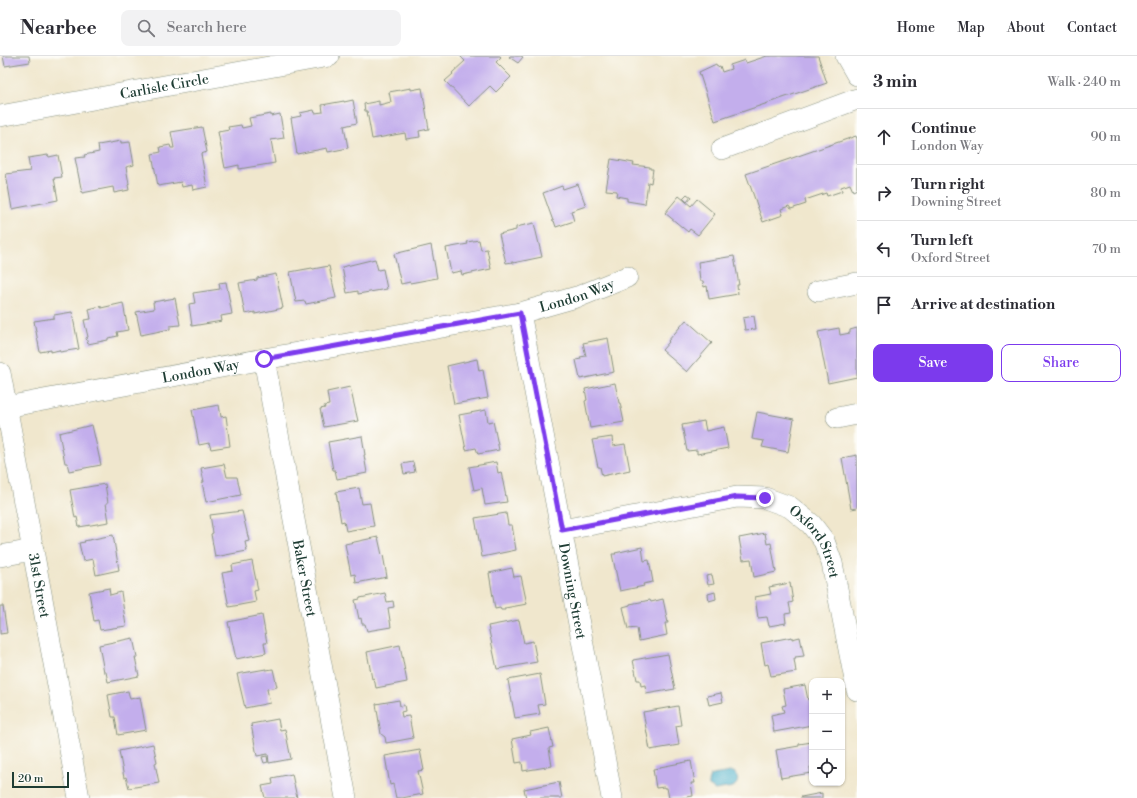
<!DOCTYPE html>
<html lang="en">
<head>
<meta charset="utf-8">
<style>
  body { margin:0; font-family:"Libre Bodoni",serif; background:#f2f2f3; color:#2b2b33 }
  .controls { position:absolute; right:12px; bottom:12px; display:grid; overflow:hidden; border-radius:8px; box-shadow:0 1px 3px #0004 }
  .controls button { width:36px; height:36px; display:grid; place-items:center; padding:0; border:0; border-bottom:1px solid #e1e1e2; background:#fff; color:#2b2b33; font:20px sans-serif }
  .scale { position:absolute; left:12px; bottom:10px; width:57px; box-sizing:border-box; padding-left:4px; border:2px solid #1f3d34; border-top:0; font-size:11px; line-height:14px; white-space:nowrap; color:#1f3d34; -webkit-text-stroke:3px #fdfcf7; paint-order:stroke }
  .stop { position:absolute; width:12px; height:12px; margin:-9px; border:3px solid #7c3aed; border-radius:50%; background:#fff }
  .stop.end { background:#7c3aed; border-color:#fff; box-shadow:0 1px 4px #0008 }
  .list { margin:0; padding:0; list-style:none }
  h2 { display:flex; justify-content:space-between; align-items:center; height:52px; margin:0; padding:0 16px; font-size:17px }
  h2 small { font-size:13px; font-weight:400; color:#7c7c81 }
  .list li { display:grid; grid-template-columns:26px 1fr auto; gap:12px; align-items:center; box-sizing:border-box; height:56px; padding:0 16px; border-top:1px solid #e1e1e2 }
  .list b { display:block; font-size:15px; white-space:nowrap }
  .list p { margin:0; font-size:13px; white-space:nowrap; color:#7c7c81 }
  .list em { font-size:13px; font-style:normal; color:#7c7c81 }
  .actions { display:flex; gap:8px; padding:12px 16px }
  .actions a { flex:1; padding:9px 0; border:1px solid #7c3aed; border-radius:8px; text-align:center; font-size:14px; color:#7c3aed }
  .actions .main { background:#7c3aed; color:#fff }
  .icon { flex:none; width:22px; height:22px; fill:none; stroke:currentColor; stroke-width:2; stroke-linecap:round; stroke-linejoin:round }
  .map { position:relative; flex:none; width:857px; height:742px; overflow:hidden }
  header { display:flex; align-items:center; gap:24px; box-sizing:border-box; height:56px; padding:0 20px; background:#fff; border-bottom:1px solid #e1e1e2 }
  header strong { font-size:19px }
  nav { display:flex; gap:22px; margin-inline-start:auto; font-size:14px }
  .search { width:280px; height:36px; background:#f2f2f3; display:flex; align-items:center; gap:10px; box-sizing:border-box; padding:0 14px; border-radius:8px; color:#7c7c81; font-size:15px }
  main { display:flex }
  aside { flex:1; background:#fff }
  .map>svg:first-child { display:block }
  .water { fill:#4bb0ca; stroke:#35767f }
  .building { fill:#c3aeec }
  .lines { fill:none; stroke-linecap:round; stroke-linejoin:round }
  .minor-casing { stroke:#889280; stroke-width:22 }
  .minor { stroke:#fff; stroke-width:21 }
  .route { stroke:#7c3aed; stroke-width:5 }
  .labels { text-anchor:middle; stroke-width:3.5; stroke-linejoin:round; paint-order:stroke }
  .street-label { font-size:14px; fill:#1f3d34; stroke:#fdfcf7 }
</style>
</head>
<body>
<header>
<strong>Nearbee</strong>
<div class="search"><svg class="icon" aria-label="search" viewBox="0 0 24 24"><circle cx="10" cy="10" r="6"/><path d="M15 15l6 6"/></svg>Search here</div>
<nav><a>Home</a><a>Map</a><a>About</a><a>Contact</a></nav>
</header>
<main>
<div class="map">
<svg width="857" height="742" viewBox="0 0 857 742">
  <rect width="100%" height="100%" fill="#fdfcf7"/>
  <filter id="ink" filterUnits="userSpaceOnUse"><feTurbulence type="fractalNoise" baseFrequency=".025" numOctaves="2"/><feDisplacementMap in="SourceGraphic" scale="8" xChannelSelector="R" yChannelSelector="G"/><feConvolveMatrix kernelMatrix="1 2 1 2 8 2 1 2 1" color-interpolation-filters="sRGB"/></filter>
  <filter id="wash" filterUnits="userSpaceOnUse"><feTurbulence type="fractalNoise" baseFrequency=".012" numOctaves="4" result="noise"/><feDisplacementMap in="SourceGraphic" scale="16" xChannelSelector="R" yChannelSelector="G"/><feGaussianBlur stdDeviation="0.9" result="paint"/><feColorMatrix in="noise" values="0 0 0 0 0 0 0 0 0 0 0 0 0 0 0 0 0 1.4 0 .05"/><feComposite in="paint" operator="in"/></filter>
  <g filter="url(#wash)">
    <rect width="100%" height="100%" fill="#f0e7cd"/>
    <path class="water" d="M730 716H734C739 722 739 727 733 731L715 734 709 730 708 726 710 720 713 719Z"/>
    <g id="blocks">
      <g class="building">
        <path d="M3 0H29L30 6 5 10Z"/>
        <path d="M460 0H500L501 1 496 6 511 21 496 36 490 30 469 50 445 25 453 18 452 17 465 5Z"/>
        <path d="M510 0H521L523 1 518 7 509 1Z"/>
        <path d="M767 0H818L827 27 715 65 699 16 716 8 717 11 720 10 722 16 731 13 730 9 745 4 746 7Z"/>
        <path d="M411 32V34L422 32 429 73 419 75 420 81 406 83 405 77 372 83 367 55H365L364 48 379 45V49L391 46 389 36Z"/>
        <path d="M353 44 357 67 344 70 348 92 328 96 327 92 297 98 291 62 301 60 300 57 314 54 315 57 323 56 322 49 344 45V46Z"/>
        <path d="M271 58V60L280 58 284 82 271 84 275 107 239 113V109L225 112 218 76 229 74 228 71 241 69 242 72 251 70 249 62Z"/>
        <path d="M202 71 207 96 201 98 207 131 193 134 192 129 182 131 181 126 158 130 152 98 161 96 160 91 170 89 171 92H174L171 76Z"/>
        <path d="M856 80 857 83V133L853 135 850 128 841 131 842 135 827 140 826 137 805 144 806 148 791 153 789 150 781 153 783 159 763 166 746 118Z"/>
        <path d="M121 85V87L130 86 134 109 126 111 129 128 128 129 129 134 114 137 113 131 82 137 75 102 85 101 84 99 99 96 98 89Z"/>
        <path d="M48 99 49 101 58 99 62 121 54 122 58 144 12 153 6 118 30 115 28 102Z"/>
        <path d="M611 103 634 107 633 109 650 111V113H653L651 127 648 126 645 148 627 145V142L616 140 617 135 606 134Z"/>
        <path d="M578 128 586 150 571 155 574 165 556 171 554 165H553L543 137 562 130 563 133Z"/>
        <path d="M687 138 691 141 687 146 683 142Z"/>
        <path d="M679 140 691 150 697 143 715 158 698 179 690 173 688 176 665 157Z"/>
        <path d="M534 167 542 201 513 207V206L506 207 499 178 516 174V171Z"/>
        <path d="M479 184 481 194 487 193 491 213 462 219 461 215 451 217 446 192 468 188 467 186Z"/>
        <path d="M431 189 437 222 410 227V226L401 228 394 198Z"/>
        <path d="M734 200 739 229H737L738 238 709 243 707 230 704 231 703 225H700L698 206Z"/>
        <path d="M375 203 378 214 383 213 387 233 358 238V235L347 237 342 211Z"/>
        <path d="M329 210 336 242 306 248 305 245 296 246 290 216 312 212 313 213Z"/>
        <path d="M276 218 283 252 255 258V256L245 258 239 227 257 224V222Z"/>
        <path d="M226 226 232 258 221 260 222 265 192 270 189 248 195 247 193 237 220 233 219 227Z"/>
        <path d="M175 242 180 269 170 270V273L141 279 136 256 154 253 153 246Z"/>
        <path d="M123 247 128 274 117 276 118 280 108 282V284L88 288 86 282 88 281 84 264 91 263 89 253 101 250V252Z"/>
        <path d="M72 256 79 293 60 296 59 294 51 296V294L40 296 34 265 54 262V259Z"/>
        <path d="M754 260 756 273 745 274 743 262Z"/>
        <path d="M686 264 712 287 687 316 662 294 669 286 668 285Z"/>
        <path d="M839 272 840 279 850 277V274L857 272V321L828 327 818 276Z"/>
        <path d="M608 282 614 316 580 323 576 304 581 303 580 301 586 300 583 287Z"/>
        <path d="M477 303 479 315 483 314 488 342 454 348 447 310Z"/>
        <path d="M615 327 619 347H620L624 366 590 372 585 345 587 344 585 333Z"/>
        <path d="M350 331 358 365 324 371 320 353 325 352 324 350 329 349 327 336Z"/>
        <path d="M219 349 221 361 226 360 230 390 211 393 209 387 199 389 192 354Z"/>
        <path d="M486 354 488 366 493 365 499 394 478 398 476 392 466 394 459 359Z"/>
        <path d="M757 356 794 363 788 396 762 391 764 385 752 383Z"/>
        <path d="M704 365 706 375 724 371 728 392 697 398V394L687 395 682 369Z"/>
        <path d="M92 369 101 409 69 415 67 407H65L59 377Z"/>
        <path d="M362 380 365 399H364L367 417 337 423 335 414H333L328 386Z"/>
        <path d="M612 381 613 390 625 388 630 414 602 420 600 411H598L592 384Z"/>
        <path d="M857 399V452L851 453 842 402Z"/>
        <path d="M413 406 415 416 404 418 402 408Z"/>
        <path d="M496 406 498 417 501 416 507 446 485 449 482 432 474 434 469 411Z"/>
        <path d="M224 408 227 421H237L241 439 206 446 202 426H204L201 412Z"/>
        <path d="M105 428 108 447H106L109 466 79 471 77 461 75 462 70 434Z"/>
        <path d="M359 432 362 448 370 447 374 470 346 475 344 465 341 466 336 436Z"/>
        <path d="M242 455 249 485 245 486 247 495 215 501 211 478 213 477 210 459Z"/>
        <path d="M506 457 508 469H512L516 494 482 501 475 462Z"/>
        <path d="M765 477 767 488 771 487 776 516 754 521 751 503 743 504 739 482Z"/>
        <path d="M113 479 119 514 96 519 93 503 83 505 79 487 85 486 84 485Z"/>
        <path d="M378 481 382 499H383L387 521 356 527 355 518 351 519 345 488Z"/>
        <path d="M642 491 644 505 649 504 653 526 643 528 644 530 620 535 612 498H616L615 497Z"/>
        <path d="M252 505 258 534 254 535 256 546 229 551 222 517 233 515 232 509Z"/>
        <path d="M512 512 514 521 521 520 527 548 505 552V554H501L500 552 495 553 489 517Z"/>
        <path d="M712 519 714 528 708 529 706 520Z"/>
        <path d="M790 527 793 546 789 547 791 557 785 558 786 567 769 570 767 561 758 562 755 541 771 538 769 531Z"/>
        <path d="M109 532 110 539 121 536 126 570 100 574 98 564 94 565 89 536Z"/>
        <path d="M715 536 716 543 709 545 708 538Z"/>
        <path d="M385 537 387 546 393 545 394 551 388 552 391 571 367 575 365 568H362L361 562 359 563 355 544 360 543V542Z"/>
        <path d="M663 543 668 567H665L667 579 639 585 637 572 628 573 623 551 630 549V548L650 544 651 546Z"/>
        <path d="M0 550H3L7 577 0 578Z"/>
        <path d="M262 559 267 587H264L266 597 236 603 228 566Z"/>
        <path d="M519 564 524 587 533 585 537 606 497 613 488 570Z"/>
        <path d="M792 581V583L800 581 804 600 795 601 796 603H794L796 616 771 620 768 608 765 609 761 587Z"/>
        <path d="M133 582 137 601H135L139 620 108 626 106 616H104L99 589Z"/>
        <path d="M400 589 407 626 376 632 374 622 372 623 367 596Z"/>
        <path d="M668 598 675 633 646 638 645 629 641 630 640 624H637L633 604Z"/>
        <path d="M266 613V614L273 613 277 631 267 633 270 647 245 652 237 618Z"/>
        <path d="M540 618 545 648 538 649 540 658 515 662 508 624Z"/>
        <path d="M805 629 808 644 811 643 812 649V669L774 676 771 659 784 656 782 650 786 649 783 633Z"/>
        <path d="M128 635 130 643 140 641 146 674 118 679 115 661H112L108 639Z"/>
        <path d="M721 637 723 646 709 649 707 640Z"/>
        <path d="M399 644 400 650 404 649 405 655 401 656 402 661 409 660 413 682 386 687 385 681 381 678 376 648Z"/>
        <path d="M678 650 681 669 676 670 679 689 650 694 643 656Z"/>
        <path d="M278 663 280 674 285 673 291 703 269 707 268 698 257 700 251 668Z"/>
        <path d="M549 672 553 691 549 692 552 710 523 715 522 706 516 707 512 683 531 679 530 676Z"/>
        <path d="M812 686V706H811L812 710 810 711 811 717 781 722 776 694 799 690V688Z"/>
        <path d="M153 688 157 706 155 707 159 727 129 732 126 721 124 722 119 695Z"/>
        <path d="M420 694 424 714 418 715 423 738 402 742H396L393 728 390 729 385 700Z"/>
        <path d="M267 700 268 706 264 707 262 701Z"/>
        <path d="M691 705 695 727H691L693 740 681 742H669L667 732H664V731L656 732 653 713 660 712V711Z"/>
        <path d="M292 718 297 742H265L262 730 273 728 272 722Z"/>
        <path d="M559 726 562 742H526L524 733Z"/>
        <path d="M822 737V742H801V741Z"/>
      </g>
    </g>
  </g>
  <g filter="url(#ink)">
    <use href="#blocks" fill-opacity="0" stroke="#889280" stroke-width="1"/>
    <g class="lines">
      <defs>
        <g id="minor">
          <path d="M846 0 857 19"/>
          <path id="s1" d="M0 60 329 0"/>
          <path d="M722 93 857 43"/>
          <path d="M818 235 857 227"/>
          <path id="s2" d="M520 257 612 742"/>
          <path id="s3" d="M264 303 346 742"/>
          <path id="s4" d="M0 317 79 742"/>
          <path id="s5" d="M6 351 264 303 520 257 580 240 627 221"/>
          <path d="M837 362 857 358"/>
          <path id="s6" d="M562 474 737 441 765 442 790 451 811 468 824 485 832 507 857 634"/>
          <path d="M0 500 33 494"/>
        </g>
      </defs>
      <use href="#minor" class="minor-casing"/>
      <use href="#minor" class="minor"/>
    </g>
  </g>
  <g class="lines" filter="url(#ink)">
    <path class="route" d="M264 303 520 257 562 474 737 441 765 442"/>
  </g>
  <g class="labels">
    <g class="street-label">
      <text dy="5" stroke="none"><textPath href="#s1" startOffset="167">Carlisle Circle</textPath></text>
      <text dy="5" stroke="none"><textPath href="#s5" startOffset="582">London Way</textPath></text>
      <text dy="5" stroke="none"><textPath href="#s5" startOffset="198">London Way</textPath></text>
      <text dy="5" stroke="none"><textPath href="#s6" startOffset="277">Oxford Street</textPath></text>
      <text dy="5" stroke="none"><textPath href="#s3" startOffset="223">Baker Street</textPath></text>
      <text dy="5" stroke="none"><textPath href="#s4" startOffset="216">31st Street</textPath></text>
      <text dy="5" stroke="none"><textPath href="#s2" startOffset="283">Downing Street</textPath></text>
    </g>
  </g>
</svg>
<div class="controls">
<button>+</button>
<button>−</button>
<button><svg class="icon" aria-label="locate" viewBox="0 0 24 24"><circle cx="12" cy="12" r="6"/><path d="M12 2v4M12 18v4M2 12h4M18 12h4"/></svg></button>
</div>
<div class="scale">20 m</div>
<div class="stop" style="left:264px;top:303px"></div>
<div class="stop end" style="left:765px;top:442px"></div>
</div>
<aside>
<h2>3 min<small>Walk · 240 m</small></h2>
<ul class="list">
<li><svg class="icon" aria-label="ahead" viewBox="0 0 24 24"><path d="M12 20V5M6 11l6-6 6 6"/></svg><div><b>Continue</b><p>London Way</p></div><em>90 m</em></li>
<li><svg class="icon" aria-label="right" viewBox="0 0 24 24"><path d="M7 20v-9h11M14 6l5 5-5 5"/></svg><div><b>Turn right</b><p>Downing Street</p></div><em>80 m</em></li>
<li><svg class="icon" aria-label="left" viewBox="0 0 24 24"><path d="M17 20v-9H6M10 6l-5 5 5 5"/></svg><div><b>Turn left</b><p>Oxford Street</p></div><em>70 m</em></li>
<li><svg class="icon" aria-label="arrive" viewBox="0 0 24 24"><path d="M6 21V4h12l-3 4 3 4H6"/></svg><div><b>Arrive at destination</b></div></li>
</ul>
<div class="actions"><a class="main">Save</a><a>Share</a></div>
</aside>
</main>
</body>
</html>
